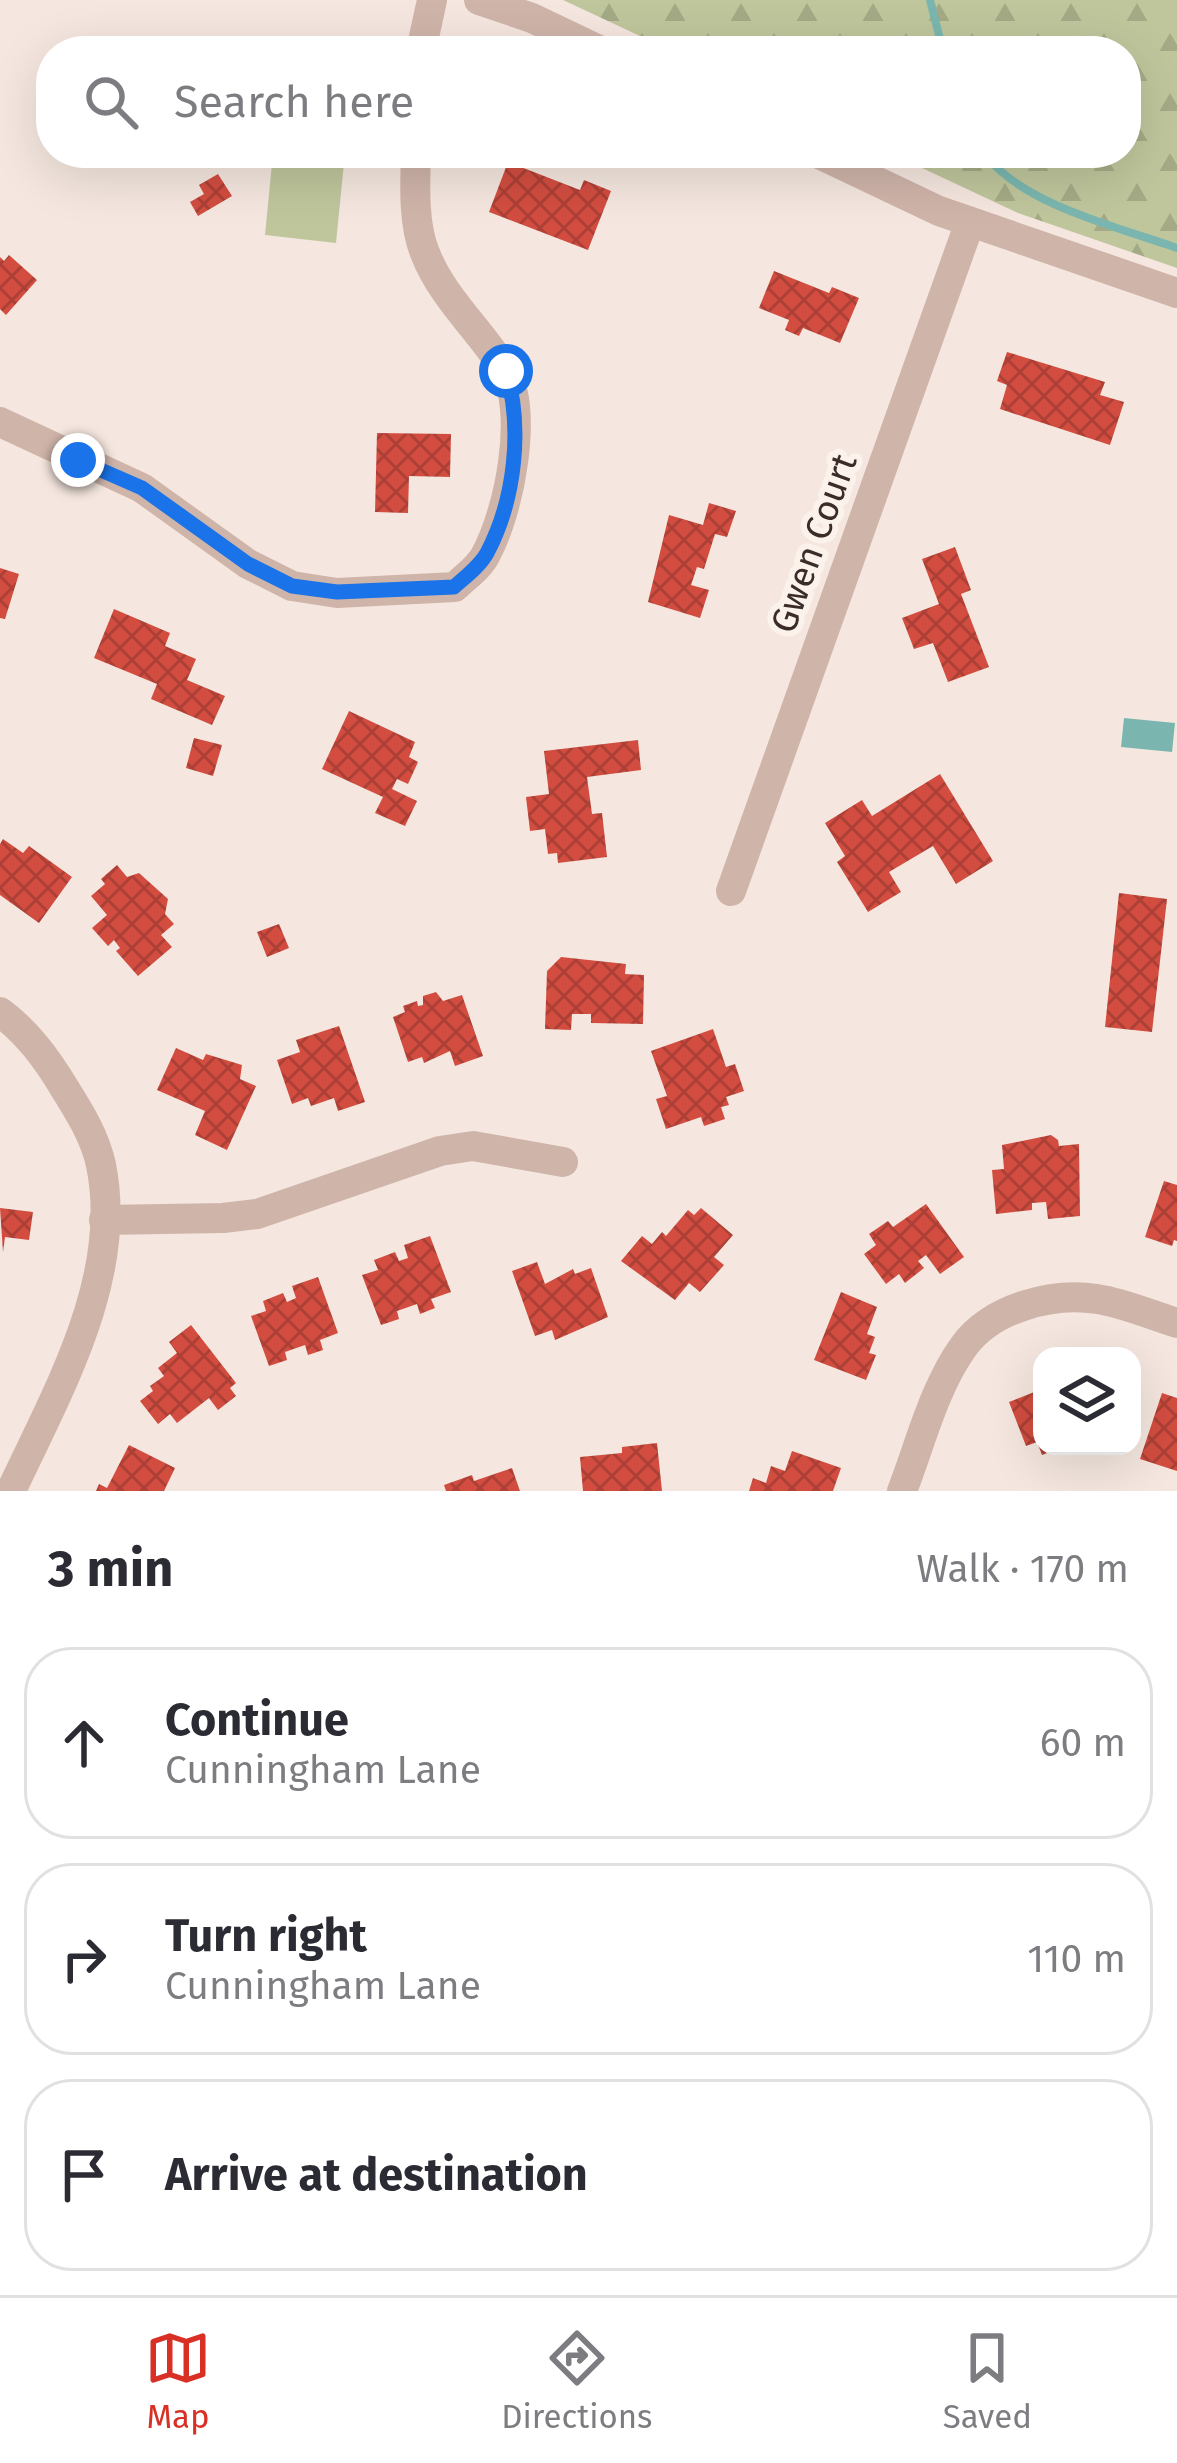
<!DOCTYPE html>
<html lang="en">
<head>
<meta charset="utf-8">
<style>
  body { margin:0; font-family:"Fira Sans",sans-serif; background:#f7f7f7; color:#2b2b33 }
  .controls { position:absolute; right:36px; bottom:36px; display:grid; overflow:hidden; border-radius:24px; box-shadow:0 12px 48px #0002 }
  .controls button { width:108px; height:108px; display:grid; place-items:center; padding:0; border:0; border-bottom:3px solid #e1e1e2; background:#fff; color:#2b2b33; font:60px sans-serif }
  .stop { position:absolute; width:36px; height:36px; margin:-27px; border:9px solid #1a73e8; border-radius:50%; background:#fff }
  .stop.end { background:#1a73e8; border-color:#fff; box-shadow:0 3px 12px #0008 }
  .list { margin:0; padding:0; list-style:none }
  h2 { display:flex; justify-content:space-between; align-items:center; height:156px; margin:0; padding:0 48px; font-size:51px }
  h2 small { font-size:39px; font-weight:400; color:#7c7c81 }
  .list li { display:grid; grid-template-columns:78px 1fr auto; gap:36px; align-items:center; box-sizing:border-box; height:192px; margin:0 24px 24px; padding:0 24px; border:3px solid #e1e1e2; border-radius:48px }
  .list b { display:block; font-size:45px; white-space:nowrap }
  .list p { margin:0; font-size:39px; white-space:nowrap; color:#7c7c81 }
  .list em { font-size:39px; font-style:normal; color:#7c7c81 }
  .icon { flex:none; width:66px; height:66px; fill:none; stroke:currentColor; stroke-width:2; stroke-linecap:round; stroke-linejoin:round }
  .map { position:relative; flex:none; width:1177px; height:1491px; overflow:hidden }
  .search { position:absolute; background:#fff; box-shadow:0 12px 48px #0002; left:36px; right:36px; top:36px; height:132px; display:flex; align-items:center; gap:30px; box-sizing:border-box; padding:0 42px; border-radius:48px; color:#7c7c81; font-size:45px }
  .sheet { height:804px; background:#fff }
  nav { display:flex; justify-content:space-around; align-items:center; box-sizing:border-box; height:168px; border-top:3px solid #e1e1e2; background:#fff; font-size:33px; color:#7c7c81 }
  nav a { display:grid; justify-items:center; gap:6px }
  nav .on { color:#d93025 }
  .map>svg:first-child { display:block }
  .forest { fill:url(#forest-firs) }
  .green { fill:#bfc69c }
  .water { fill:#7ab6af }
  .lines { fill:none; stroke-linecap:round; stroke-linejoin:round }
  .stream { stroke:#7ab6af; stroke-width:8 }
  .building { fill:url(#building-cross-hatch) }
  .minor { stroke:#cfb4a9; stroke-width:30 }
  .route { stroke:#1a73e8; stroke-width:15 }
  .labels { text-anchor:middle; stroke-width:12; stroke-linejoin:round; paint-order:stroke }
  .street-label { font-size:36px; fill:#3c2c29; stroke:#fcf2ec }
</style>
</head>
<body>
<div class="map">
<svg width="1177" height="1491" viewBox="0 0 1177 1491">
  <defs>
    <pattern id="forest-firs" width="22" height="20" patternUnits="userSpaceOnUse" patternTransform="scale(3)"><rect width="22" height="20" fill="#bfc69c"/><path d="M5 1l3.5 6h-7zM16 11l3.5 6h-7z" fill="#a5aa86"/></pattern>
    <pattern id="building-cross-hatch" width="8" height="8" patternUnits="userSpaceOnUse" patternTransform="scale(3)"><rect width="8" height="8" fill="#d24d40"/><path d="M0 0l8 8M0 8l8-8" fill="none" stroke="#ac4036"/></pattern>
  </defs>
  <rect width="100%" height="100%" fill="#f5e7df"/>
  <path class="forest" d="M563 0H1177V268L1018 213 890 153H1126V51H672Z"/>
  <path class="green" d="M273 153H345L336 243 265 235Z"/>
  <path class="water" d="M1124 718 1175 723 1172 752 1121 747Z"/>
  <g class="lines">
    <g class="stream">
      <path d="M930 0 943 51"/>
      <path d="M984 153C1022 205 1118 227 1177 248"/>
    </g>
  </g>
  <g class="building">
    <path d="M508 162 580 190 584 180 611 191 588 250 489 212Z"/>
    <path d="M218 174 232 196 198 216 190 202 204 194 199 185Z"/>
    <path d="M9 255 37 280 6 315 0 309V257L4 261Z"/>
    <path d="M774 271 829 293 832 287 859 298 840 343 803 328 799 336 785 330 789 320 759 308Z"/>
    <path d="M1007 352 1105 382 1100 395 1124 402 1110 445 1000 409 1007 385 997 381Z"/>
    <path d="M377 433 451 434 450 477 409 476 408 513 375 512Z"/>
    <path d="M709 503 736 511 727 537 715 534 704 569 697 567 691 585 709 590 700 618 648 602 669 515 703 525Z"/>
    <path d="M955 547 971 590 961 594 989 667 948 682 933 643 914 649 902 618 939 604 922 559Z"/>
    <path d="M0 568 19 574 5 619 0 618Z"/>
    <path d="M114 609 170 633 165 646 196 659 187 680 225 696 212 725 151 699 157 684 94 658Z"/>
    <path d="M349 711 415 742 409 757 418 762 408 784 397 779 392 789 417 801 405 826 375 813 383 797 322 769Z"/>
    <path d="M194 738 222 745 213 776 186 768Z"/>
    <path d="M638 740 641 770 587 777 592 814 602 813 607 857 558 863 557 853 548 854 545 829 530 831 526 797 549 794 544 751Z"/>
    <path d="M940 774 993 861 956 884 933 846 889 872 901 892 868 912 837 862 845 856 825 823 862 800 872 816Z"/>
    <path d="M3 839 23 853 29 846 72 877 39 923 0 895V844Z"/>
    <path d="M117 865 127 877 139 873 168 899 165 914 174 924 161 935 172 947 138 976 116 951 120 948 114 940 108 946 92 928 107 915 91 896 105 884 101 879Z"/>
    <path d="M1119 893 1167 899 1152 1032 1105 1027Z"/>
    <path d="M279 924 289 948 267 957 257 932Z"/>
    <path d="M561 957 626 964 625 974 644 975 643 1024 591 1023V1014H572L571 1030 545 1029 547 971Z"/>
    <path d="M436 992 443 1001 462 995 483 1056 455 1066 450 1051 424 1063 422 1057 408 1062 393 1017 405 1012 403 1006 417 1001 418 1006 423 1005V996Z"/>
    <path d="M339 1026 365 1102 338 1111 334 1098 311 1106 308 1098 292 1104 277 1060 300 1052 296 1040Z"/>
    <path d="M713 1029 726 1067 735 1064 744 1091 726 1097 729 1105 721 1107 725 1119 704 1126 701 1117 666 1129 656 1099 667 1096 651 1051Z"/>
    <path d="M176 1048 203 1060 206 1054 242 1065 240 1079 256 1086 227 1150 195 1135 205 1111 157 1090Z"/>
    <path d="M1051 1135 1058 1140 1059 1146 1079 1144 1080 1216 1048 1219 1046 1202 1032 1203V1210L996 1214 992 1170 1004 1169 1002 1145Z"/>
    <path d="M1164 1181 1177 1185V1241L1174 1240 1172 1246 1145 1237Z"/>
    <path d="M926 1204 964 1257 940 1274 926 1255 918 1261 924 1268 905 1283 899 1274 886 1284 864 1254 876 1245 869 1234 888 1221 893 1227Z"/>
    <path d="M0 1208 33 1212 29 1240 5 1237 3 1252Z"/>
    <path d="M701 1208 733 1235 714 1257 724 1265 700 1292 689 1283 675 1300 621 1261 642 1236 652 1244 662 1232 666 1236 688 1210 694 1215Z"/>
    <path d="M430 1236 451 1292 431 1299 435 1308 420 1314 417 1304 397 1311 399 1319 381 1325 362 1275 378 1270 374 1260 395 1252 399 1261 408 1258 404 1245Z"/>
    <path d="M537 1262 545 1284 573 1269 575 1274 591 1268 608 1317 555 1340 552 1330 535 1336 512 1271Z"/>
    <path d="M318 1277 338 1333 320 1340 323 1350 308 1355 305 1345 285 1352 287 1360 269 1366 251 1316 266 1311 263 1301 283 1293 287 1302 296 1298 292 1286Z"/>
    <path d="M841 1292 877 1307 867 1334 875 1337 869 1353 876 1355 866 1380 814 1360Z"/>
    <path d="M191 1325 236 1383 230 1388 236 1396 218 1410 209 1398 177 1423 170 1414 158 1424 140 1401 153 1391 150 1386 164 1376 158 1368 177 1353 169 1342Z"/>
    <path d="M1042 1389V1446H1065L1042 1455 1037 1442 1026 1446 1009 1402Z"/>
    <path d="M1162 1393 1177 1398V1471L1140 1459Z"/>
    <path d="M657 1443 662 1491H583L580 1457 622 1453V1447Z"/>
    <path d="M129 1445 175 1468 164 1491H96L99 1484 107 1488Z"/>
    <path d="M792 1451 841 1468 833 1491H749L753 1478 766 1483 771 1466 785 1471Z"/>
    <path d="M512 1468 520 1491H446L444 1485 472 1475 474 1481Z"/>
  </g>
  <g class="lines">
    <g class="minor">
      <path d="M479 0 532 18 601 51"/>
      <path d="M421 51 432 0"/>
      <path d="M817 153 939 211 1177 293"/>
      <path d="M0 422 142 488 248 564 292 586 337 593 455 587C465 577 480 567 486 554 509 512 530 410 503 367 479 329 442 297 425 253 413 224 415 184 416 153"/>
      <path d="M731 891 970 222"/>
      <path d="M0 1012C28 1033 47 1059 65 1089 80 1113 95 1137 101 1165 124 1278 57 1392 11 1491"/>
      <path d="M104 1220 223 1218 257 1214 440 1151 473 1146 563 1162"/>
      <path d="M902 1491C920 1445 934 1387 964 1346 992 1308 1052 1292 1097 1299 1124 1303 1151 1315 1177 1323"/>
    </g>
  </g>
  <g class="lines">
    <path class="route" d="M78 460 142 488 248 564 292 586 337 592 454 587C465 577 480 566 487 553 515 500 523 428 506 371"/>
  </g>
  <g class="labels">
    <g class="street-label">
      <text transform="translate(813 543) rotate(-70)" y="13">Gwen Court</text>
    </g>
  </g>
</svg>
<div class="controls">
<button><svg class="icon" aria-label="layers" viewBox="0 0 24 24"><path d="M12 4l9 5-9 5-9-5zM3 14l9 5 9-5"/></svg></button>
</div>
<div class="stop" style="left:506px;top:371px"></div>
<div class="stop end" style="left:78px;top:460px"></div>
<div class="search"><svg class="icon" aria-label="search" viewBox="0 0 24 24"><circle cx="10" cy="10" r="6"/><path d="M15 15l6 6"/></svg>Search here</div>
</div>
<section class="sheet">
<h2>3 min<small>Walk · 170 m</small></h2>
<ul class="list">
<li><svg class="icon" aria-label="ahead" viewBox="0 0 24 24"><path d="M12 20V5M6 11l6-6 6 6"/></svg><div><b>Continue</b><p>Cunningham Lane</p></div><em>60 m</em></li>
<li><svg class="icon" aria-label="right" viewBox="0 0 24 24"><path d="M7 20v-9h11M14 6l5 5-5 5"/></svg><div><b>Turn right</b><p>Cunningham Lane</p></div><em>110 m</em></li>
<li><svg class="icon" aria-label="arrive" viewBox="0 0 24 24"><path d="M6 21V4h12l-3 4 3 4H6"/></svg><div><b>Arrive at destination</b></div></li>
</ul>
</section>
<nav>
<a class="on"><svg class="icon" aria-label="map" viewBox="0 0 24 24"><path d="M3 6l6-2 6 2 6-2v14l-6 2-6-2-6 2zM9 4v14M15 6v14"/></svg>Map</a>
<a><svg class="icon" aria-label="directions" viewBox="0 0 24 24"><path d="M12 3l9 9-9 9-9-9zM9 14v-3h6M13 9l2 2-2 2"/></svg>Directions</a>
<a><svg class="icon" aria-label="saved" viewBox="0 0 24 24"><path d="M7 4h10v16l-5-4-5 4z"/></svg>Saved</a>
</nav>
</body>
</html>
